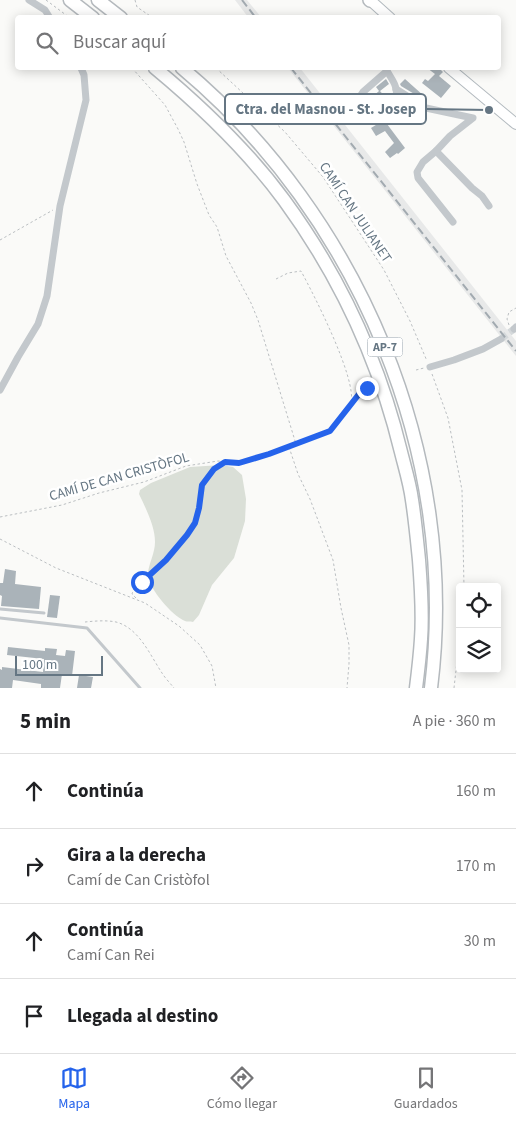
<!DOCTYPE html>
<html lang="es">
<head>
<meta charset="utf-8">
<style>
  body { margin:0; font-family:"Source Sans 3",sans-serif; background:#f2f2f2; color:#202124 }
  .controls { position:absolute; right:15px; bottom:15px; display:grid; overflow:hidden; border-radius:5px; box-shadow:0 2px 12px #0003 }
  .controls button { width:45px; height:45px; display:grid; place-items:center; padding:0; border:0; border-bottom:1px solid #e0e0e0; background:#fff; color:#202124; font:25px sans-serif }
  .scale { position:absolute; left:15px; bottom:12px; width:88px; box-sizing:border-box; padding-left:5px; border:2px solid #657683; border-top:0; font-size:14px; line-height:18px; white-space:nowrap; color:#657683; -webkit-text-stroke:4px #fff; paint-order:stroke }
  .stop { position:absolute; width:15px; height:15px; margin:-11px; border:4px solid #2563eb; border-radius:50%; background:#fff }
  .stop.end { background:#2563eb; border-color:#fff; box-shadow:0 1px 5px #0008 }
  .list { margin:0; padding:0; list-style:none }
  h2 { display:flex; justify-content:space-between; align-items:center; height:65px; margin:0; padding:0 20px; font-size:21px }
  h2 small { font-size:16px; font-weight:400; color:#757577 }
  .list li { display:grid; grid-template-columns:32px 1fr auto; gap:15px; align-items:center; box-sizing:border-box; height:75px; padding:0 20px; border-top:1px solid #e0e0e0 }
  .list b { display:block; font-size:19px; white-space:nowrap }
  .list p { margin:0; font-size:16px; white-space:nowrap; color:#757577 }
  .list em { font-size:16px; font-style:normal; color:#757577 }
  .icon { flex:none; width:28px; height:28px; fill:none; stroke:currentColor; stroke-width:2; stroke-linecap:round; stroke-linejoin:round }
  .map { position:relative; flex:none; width:516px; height:688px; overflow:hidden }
  .search { position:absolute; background:#fff; box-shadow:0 2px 12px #0003; left:15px; right:15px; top:15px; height:55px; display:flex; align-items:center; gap:12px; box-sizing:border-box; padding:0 18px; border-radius:5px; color:#757577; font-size:19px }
  .sheet { height:365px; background:#fff }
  nav { display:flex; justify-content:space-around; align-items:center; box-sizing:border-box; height:70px; border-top:1px solid #e0e0e0; background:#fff; font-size:14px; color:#757577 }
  nav a { display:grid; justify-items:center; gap:2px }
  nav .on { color:#2563eb }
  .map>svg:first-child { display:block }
  .built { fill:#e8e9e9 }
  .green { fill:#dadfd7 }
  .building { fill:#aab3b9 }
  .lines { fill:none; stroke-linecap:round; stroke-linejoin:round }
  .minor-tunnel { stroke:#d5d9db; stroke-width:7; stroke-dasharray:7 3.5; stroke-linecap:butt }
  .secondary-casing { stroke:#b3babf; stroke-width:12 }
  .trunk-casing { stroke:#b4b9bd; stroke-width:14 }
  .motorway-casing { stroke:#b4b9bd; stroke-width:15 }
  .path { stroke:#bbbfc2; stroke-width:1; stroke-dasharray:2.5 2.5; stroke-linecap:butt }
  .service { stroke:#c3c8cc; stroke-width:3 }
  .minor { stroke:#c3c8cc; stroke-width:7 }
  .secondary { stroke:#fff; stroke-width:10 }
  .trunk { stroke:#fff; stroke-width:11 }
  .motorway { stroke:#fff; stroke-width:12 }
  .rail { stroke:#a2aab0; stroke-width:2; stroke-dasharray:8 4; stroke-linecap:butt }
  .route { stroke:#2563eb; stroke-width:6 }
  .labels { text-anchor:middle; stroke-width:5; stroke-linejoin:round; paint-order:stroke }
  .shield { fill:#fff; stroke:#939fa8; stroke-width:1 }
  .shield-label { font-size:12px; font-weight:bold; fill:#657683 }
  .street-label { font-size:14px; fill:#657683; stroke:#fff }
  .leader { fill:none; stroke:#657683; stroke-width:2 }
  .callout-dot { fill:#657683; stroke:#fff; stroke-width:2 }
  .callout { fill:#fff; stroke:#657683; stroke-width:2 }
  .callout-label { font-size:15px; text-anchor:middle; font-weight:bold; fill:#657683 }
</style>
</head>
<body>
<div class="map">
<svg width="516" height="688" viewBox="0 0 516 688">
  <rect width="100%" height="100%" fill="#fafaf8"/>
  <g class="built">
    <path d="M235 0H247L261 17H248Z"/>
    <path d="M288 68H300L516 341V356Z"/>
  </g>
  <path class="green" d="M221 465 233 467 242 475 246 499 245 521 234 558 212 585 199 615 193 622C190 621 187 622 185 621 172 616 147 587 148 573 149 563 155 553 155 542 155 526 146 509 139 494L140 490 151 483 190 467Z"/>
  <g class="building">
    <path d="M427 68H439L443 72 439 76 451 86 441 98 422 83 425 79 428 81 435 74Z"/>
    <path d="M386 79 389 84 380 91 387 99 389 98 390 100 383 108 373 114 371 112V108L365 98 369 95 371 98 379 91 376 87Z"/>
    <path d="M405 79 424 96 421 98 401 86 400 84Z"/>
    <path d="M384 120 405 148 398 154 397 153 390 158 385 152 394 143 385 131 376 136 371 128Z"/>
    <path d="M5 569 16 571 15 584 41 587 39 609 1 606 2 596 0 595V583H3Z"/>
    <path d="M50 595 60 596 57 618 47 617Z"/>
    <path d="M8 647 45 651V648L57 649 56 655 65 656 66 650 75 651 72 676 62 674 60 688H41V684L13 680 12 688H0V669L2 670V667L43 672 44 659 7 655Z"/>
    <path d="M79 675 93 677 91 688H77Z"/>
  </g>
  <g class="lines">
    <path class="minor-tunnel" d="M501 339 514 329"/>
    <defs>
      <g id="secondary">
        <path d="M370 0 390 18"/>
        <path d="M449 68 516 124"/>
      </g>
      <path id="trunk" d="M369 0 370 1"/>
      <g id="motorway">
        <path d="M70 0 93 18"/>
        <path d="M98 0 121 18"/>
        <path d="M155 68C202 107 247 150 284 200 339 275 379 361 401 452 405 468 410 484 412 500 415 519 417 540 419 560 421 586 423 613 421 639 420 655 418 672 416 688"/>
        <path d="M182 68C360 217 460 456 431 688"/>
      </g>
    </defs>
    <use href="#secondary" class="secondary-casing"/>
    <use href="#trunk" class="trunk-casing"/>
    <use href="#motorway" class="motorway-casing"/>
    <g class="path">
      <path d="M46 0 70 18"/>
      <path d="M135 0 137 7 153 18"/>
      <path d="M132 68 165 105 178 129 184 142 197 184 209 215 217 227 226 256 251 303 258 320 296 444"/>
      <path d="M216 68 285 132 323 177 384 270 410 321 427 361"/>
      <path d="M0 240 53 210"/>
      <path d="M276 279 288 273 301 271C314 295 357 379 351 403"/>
      <path d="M509 325 507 319 509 312 516 308"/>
      <path d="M416 370 424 368"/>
      <path d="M432 374 448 418 462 490 464 587"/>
      <path d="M289 447 298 474 310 499 333 560 341 608 349 645V664L347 688"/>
      <path d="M0 517 62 505 99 493 144 482 186 466 218 461 239 463 269 454 330 431 351 403 359 394 367 388"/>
      <path d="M0 539 56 568 145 603 179 626 200 645 212 666 216 688"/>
      <path d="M136 598 132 594 134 588 142 582 166 560 187 535 195 523 199 508 201 485 214 469 224 462"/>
      <path d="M85 622C95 621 106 620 116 622 139 628 150 655 162 673 165 678 170 683 174 688"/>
      <path d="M454 688 460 635"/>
    </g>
    <g class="service">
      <path d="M0 609 44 613"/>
      <path d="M0 618 87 628 140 688"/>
    </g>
    <g class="minor">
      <path d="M29 0 45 10 50 18"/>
      <path d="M386 68C388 75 395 81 396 89 400 106 385 114 372 121L364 113 366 110 359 98 363 92 387 71"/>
      <path d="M396 89 426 108 473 118 450 136 436 151 472 188 482 196 489 206"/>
      <path d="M436 151 423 162 417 172 418 178 453 222"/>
      <path d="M514 329 516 327"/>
      <path d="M430 367 454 360 483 349 501 339"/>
      <path d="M0 390 18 357 38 324 47 296 60 206 86 100 84 75 81 68"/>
    </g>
    <use href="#secondary" class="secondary"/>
    <use href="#trunk" class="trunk"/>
    <use href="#motorway" class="motorway"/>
    <g class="rail">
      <path d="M242 0 256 18"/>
      <path d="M291 68 516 351"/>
    </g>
  </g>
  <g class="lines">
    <path class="route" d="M142 582 166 560 187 535 195 523 199 508 202 485 214 469 225 462 239 463 269 454 330 431 352 403 359 394 367 388"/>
  </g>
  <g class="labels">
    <rect class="shield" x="367.5" y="337.5" width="35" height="19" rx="4"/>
    <g class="shield-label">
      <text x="385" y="351">AP-7</text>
    </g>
    <g class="street-label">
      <text transform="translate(356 212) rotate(56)" y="5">CAMÍ CAN JULIANET</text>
      <text transform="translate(119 476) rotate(-16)" y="5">CAMÍ DE CAN CRISTÒFOL</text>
    </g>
  </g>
  <path class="leader" d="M489 110L426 109"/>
  <circle class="callout-dot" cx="489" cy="110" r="5"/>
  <rect class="callout" x="225" y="94" width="201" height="30" rx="5"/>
  <g class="callout-label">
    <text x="326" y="114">Ctra. del Masnou - St. Josep</text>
  </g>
</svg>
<div class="controls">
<button><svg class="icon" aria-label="locate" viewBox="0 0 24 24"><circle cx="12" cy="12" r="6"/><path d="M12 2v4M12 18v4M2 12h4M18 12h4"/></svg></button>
<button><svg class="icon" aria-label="layers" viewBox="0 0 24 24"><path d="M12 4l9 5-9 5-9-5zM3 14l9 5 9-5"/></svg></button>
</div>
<div class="scale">100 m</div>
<div class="stop" style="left:142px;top:582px"></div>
<div class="stop end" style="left:367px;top:388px"></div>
<div class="search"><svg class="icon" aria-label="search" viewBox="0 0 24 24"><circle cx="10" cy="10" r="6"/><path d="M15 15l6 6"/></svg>Buscar aquí</div>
</div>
<section class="sheet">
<h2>5 min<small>A pie · 360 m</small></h2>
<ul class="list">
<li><svg class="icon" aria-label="ahead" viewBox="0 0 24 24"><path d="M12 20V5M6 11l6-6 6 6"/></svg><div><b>Continúa</b></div><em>160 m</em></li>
<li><svg class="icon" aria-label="right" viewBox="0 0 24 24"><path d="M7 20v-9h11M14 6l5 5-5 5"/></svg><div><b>Gira a la derecha</b><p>Camí de Can Cristòfol</p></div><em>170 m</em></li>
<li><svg class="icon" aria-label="ahead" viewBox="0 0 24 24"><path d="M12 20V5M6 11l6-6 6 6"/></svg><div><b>Continúa</b><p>Camí Can Rei</p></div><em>30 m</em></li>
<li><svg class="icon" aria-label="arrive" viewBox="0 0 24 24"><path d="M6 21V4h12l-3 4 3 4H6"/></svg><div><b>Llegada al destino</b></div></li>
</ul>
</section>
<nav>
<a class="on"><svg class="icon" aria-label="map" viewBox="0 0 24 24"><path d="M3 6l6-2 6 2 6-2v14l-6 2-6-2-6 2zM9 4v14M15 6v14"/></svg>Mapa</a>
<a><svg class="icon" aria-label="directions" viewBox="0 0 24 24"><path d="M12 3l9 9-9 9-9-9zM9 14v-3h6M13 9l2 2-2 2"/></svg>Cómo llegar</a>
<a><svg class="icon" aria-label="saved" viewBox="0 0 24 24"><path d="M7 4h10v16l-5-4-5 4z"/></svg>Guardados</a>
</nav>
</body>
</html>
